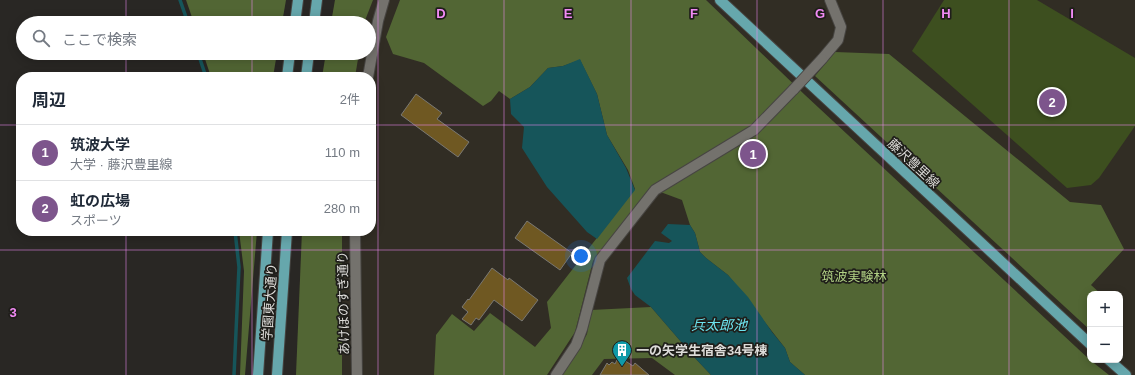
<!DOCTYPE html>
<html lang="ja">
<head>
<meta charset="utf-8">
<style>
  body { margin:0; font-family:Arial,"Noto Sans JP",sans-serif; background:#f6f6f7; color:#1f2937 }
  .controls { position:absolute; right:12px; bottom:12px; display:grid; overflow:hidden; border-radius:8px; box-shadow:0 2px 10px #0003 }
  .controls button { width:36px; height:36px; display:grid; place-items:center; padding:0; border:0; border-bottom:1px solid #e0e1e3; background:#fff; color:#1f2937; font:20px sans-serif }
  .you { position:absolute; left:581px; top:256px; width:14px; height:14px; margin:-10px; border:3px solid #fff; border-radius:50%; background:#1a73e8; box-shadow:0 0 0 6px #1a73e833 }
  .badge { display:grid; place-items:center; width:26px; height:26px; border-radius:50%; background:#7d558c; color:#fff; font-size:13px; font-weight:700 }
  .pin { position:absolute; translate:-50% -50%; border:2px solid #fff; box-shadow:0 1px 4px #0006 }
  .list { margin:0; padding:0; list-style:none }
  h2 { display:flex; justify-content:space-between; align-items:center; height:52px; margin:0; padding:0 16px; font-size:17px }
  h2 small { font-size:13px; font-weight:400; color:#747a83 }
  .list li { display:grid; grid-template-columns:26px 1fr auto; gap:12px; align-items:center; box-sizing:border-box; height:56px; padding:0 16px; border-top:1px solid #e0e1e3 }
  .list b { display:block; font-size:15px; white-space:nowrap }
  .list p { margin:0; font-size:13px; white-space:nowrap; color:#747a83 }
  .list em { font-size:13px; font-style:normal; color:#747a83 }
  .icon { flex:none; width:22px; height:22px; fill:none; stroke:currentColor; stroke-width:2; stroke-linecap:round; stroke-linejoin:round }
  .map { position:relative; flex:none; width:1135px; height:375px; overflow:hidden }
  .search { position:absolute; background:#fff; box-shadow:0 2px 10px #0003; left:16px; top:16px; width:360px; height:44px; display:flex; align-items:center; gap:10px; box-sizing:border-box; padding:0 14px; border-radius:22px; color:#747a83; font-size:15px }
  .panel { position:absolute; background:#fff; box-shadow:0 2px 10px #0003; left:16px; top:72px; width:360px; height:164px; border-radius:16px }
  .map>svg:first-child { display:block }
  .built { fill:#312d24; fill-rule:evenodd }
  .green { fill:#3d4f1f }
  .forest { fill:#526634 }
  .water { fill:#16555a }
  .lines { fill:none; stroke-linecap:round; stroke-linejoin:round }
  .stream { stroke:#16555a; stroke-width:3.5 }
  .building { fill:#6f5822; stroke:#7a7873 }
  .minor-casing { stroke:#474542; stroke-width:12 }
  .major-casing { stroke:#474542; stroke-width:12 }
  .minor { stroke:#74726d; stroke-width:10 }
  .major { stroke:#66a7ac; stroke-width:10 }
  .minor-bridge-casing { stroke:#474542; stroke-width:12; stroke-linecap:butt }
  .minor-bridge { stroke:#74726d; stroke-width:10 }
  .grid { fill:none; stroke:#f18af4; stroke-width:1; stroke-opacity:0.55 }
  .labels { text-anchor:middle; stroke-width:3.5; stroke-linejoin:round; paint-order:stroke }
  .street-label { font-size:13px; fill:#dddcd9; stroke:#1f1e1a }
  .park-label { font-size:13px; fill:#b2d285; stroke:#1f1e1a }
  .poi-label { font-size:13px; font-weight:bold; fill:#dddcd9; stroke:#1f1e1a; text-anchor:start }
  .water-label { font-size:14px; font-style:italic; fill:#6ce2ed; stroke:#1f1e1a }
  .grid-label { font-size:13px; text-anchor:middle; font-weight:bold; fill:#f18af4; stroke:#1f1e1a; stroke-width:3.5; stroke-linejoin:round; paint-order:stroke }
</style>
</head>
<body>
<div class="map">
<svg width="1135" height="375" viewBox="0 0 1135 375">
  <rect width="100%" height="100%" fill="#292724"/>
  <path class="built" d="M335 0H1135V375H296L302 231H371V77H322L326 53H369V23H331ZM1090 294H1120V360H1090Z"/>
  <path class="green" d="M944 0H1037L1135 58V126L1099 178 1091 185 1067 188 912 51Z"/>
  <g class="forest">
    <path d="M186 0H286L282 23H194Z"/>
    <path d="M335 0H373L364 23H331Z"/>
    <path d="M400 0H706L805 95 1090 360 1109 375H805L790 362 785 348 728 275 706 258 700 252 695 233 690 225 682 200 655 190 647 192 593 261 575 332 547 375H434L436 335 452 314 474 331 490 313 535 347 551 328 547 302 635 189 628 170 607 135 597 94 580 60 563 66 548 68 530 87 510 99 499 91 491 101 483 106 424 63 393 54 386 37Z"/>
    <path d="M835 52 889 54 1070 202 1101 205 1124 249 1091 285 1101 294H1090V330L815 76Z"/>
    <path d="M203 53H277L273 77H211Z"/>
    <path d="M326 53H359L355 77H322Z"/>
    <path d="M239 231H257L245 375H240L244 271Z"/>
    <path d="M302 231H342V375H296Z"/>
    <path d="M651 307 695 358 711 375H675L652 358 604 359 592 375H561L574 358 587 334 591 310Z"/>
  </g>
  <g class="water">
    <path d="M580 59 597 94 607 135 626 168 635 190 597 239 587 232 547 187 522 148 524 127 511 114 510 99 530 87 548 68 563 66Z"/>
    <path d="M668 224 690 225 695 233 700 252 706 258 728 275 748 297 772 332 785 348 790 362 805 375H711L695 358 651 307 635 295 631 289 627 278 655 241 669 243 672 241 661 233Z"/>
  </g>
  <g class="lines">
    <g class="stream">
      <path d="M180 0 188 23"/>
      <path d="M198 53 206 77"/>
      <path d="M234 375 239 267 235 231"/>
    </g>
  </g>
  <g class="building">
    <path d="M416 94 442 113 437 119 469 142 458 157 401 115Z"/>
    <path d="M527 221 572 253 560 270 515 238Z"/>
    <path d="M492 268 508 280 509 278 538 300 522 321 494 300 479 320 476 318 471 325 462 319 468 312 462 307 468 299 469 300Z"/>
    <path d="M617 360 622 362 624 360 633 366 635 363 649 375H600L607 363 609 365 612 362 615 364Z"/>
  </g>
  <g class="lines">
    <defs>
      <g id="minor">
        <path d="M822 59 838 40 841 27 830 0"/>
        <path d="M368 77 378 21 384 0"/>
        <path d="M355 231 357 375"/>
        <path d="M556 375 576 345 582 329 600 260 655 190 754 130 794 89"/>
      </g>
      <g id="major">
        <path d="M720 0 1090 344"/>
        <path d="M295 23 298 0"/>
        <path d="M314 23 317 0"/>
        <path d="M287 77 290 53"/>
        <path d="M306 77 309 53"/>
        <path d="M1109 360 1126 375"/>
        <path d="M258 375 268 231"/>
        <path d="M277 375 287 231"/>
      </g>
    </defs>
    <use href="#minor" class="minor-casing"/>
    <use href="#major" class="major-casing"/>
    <use href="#minor" class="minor"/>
    <use href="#major" class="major"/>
    <defs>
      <path id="minor-bridge" d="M794 89 822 59"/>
    </defs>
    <use href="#minor-bridge" class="minor-bridge-casing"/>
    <use href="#minor-bridge" class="minor-bridge"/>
  </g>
  <path class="grid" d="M126 0V23M252 0V23M378 0V375M504 0V375M631 0V375M757 0V375M883 0V375M1009 0V375M126 53V77M252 53V77M0 125H21M371 125H1135M126 231V375M252 231V375M0 250H1135"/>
  <defs>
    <symbol id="building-pin" viewBox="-11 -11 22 30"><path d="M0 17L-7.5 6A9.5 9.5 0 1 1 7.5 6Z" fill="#0f9aa8" stroke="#1f1e1a"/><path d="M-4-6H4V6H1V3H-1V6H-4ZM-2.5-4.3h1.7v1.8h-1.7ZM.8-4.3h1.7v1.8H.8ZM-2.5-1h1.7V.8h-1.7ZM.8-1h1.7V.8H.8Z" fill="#fff"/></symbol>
  </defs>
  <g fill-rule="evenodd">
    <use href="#building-pin" x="611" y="339" width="22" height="30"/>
  </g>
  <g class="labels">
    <g class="street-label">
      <text transform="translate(914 163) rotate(43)" y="5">藤沢豊里線</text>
      <text transform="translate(269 302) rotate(-86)" y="5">学園東大通り</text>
      <text transform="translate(343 303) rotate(-91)" y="5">あけぼのすぎ通り</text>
    </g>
    <g class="park-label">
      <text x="854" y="281">筑波実験林</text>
    </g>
    <g class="poi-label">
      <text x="636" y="355">一の矢学生宿舎34号棟</text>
    </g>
    <g class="water-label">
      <text x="719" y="330">兵太郎池</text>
    </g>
  </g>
  <g class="grid-label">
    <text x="441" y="18">D</text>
    <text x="568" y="18">E</text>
    <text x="694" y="18">F</text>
    <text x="820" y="18">G</text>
    <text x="946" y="18">H</text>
    <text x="1072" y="18">I</text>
    <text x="13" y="317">3</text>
  </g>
</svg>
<div class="controls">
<button>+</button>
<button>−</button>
</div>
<div class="you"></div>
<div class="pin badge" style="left:753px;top:154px">1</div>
<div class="pin badge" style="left:1052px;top:102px">2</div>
<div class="search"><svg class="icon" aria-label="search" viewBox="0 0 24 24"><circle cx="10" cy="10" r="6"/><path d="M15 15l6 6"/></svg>ここで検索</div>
<section class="panel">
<h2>周辺<small>2件</small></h2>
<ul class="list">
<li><span class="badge">1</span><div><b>筑波大学</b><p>大学 · 藤沢豊里線</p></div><em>110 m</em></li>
<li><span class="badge">2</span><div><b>虹の広場</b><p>スポーツ</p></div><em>280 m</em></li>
</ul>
</section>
</div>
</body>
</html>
